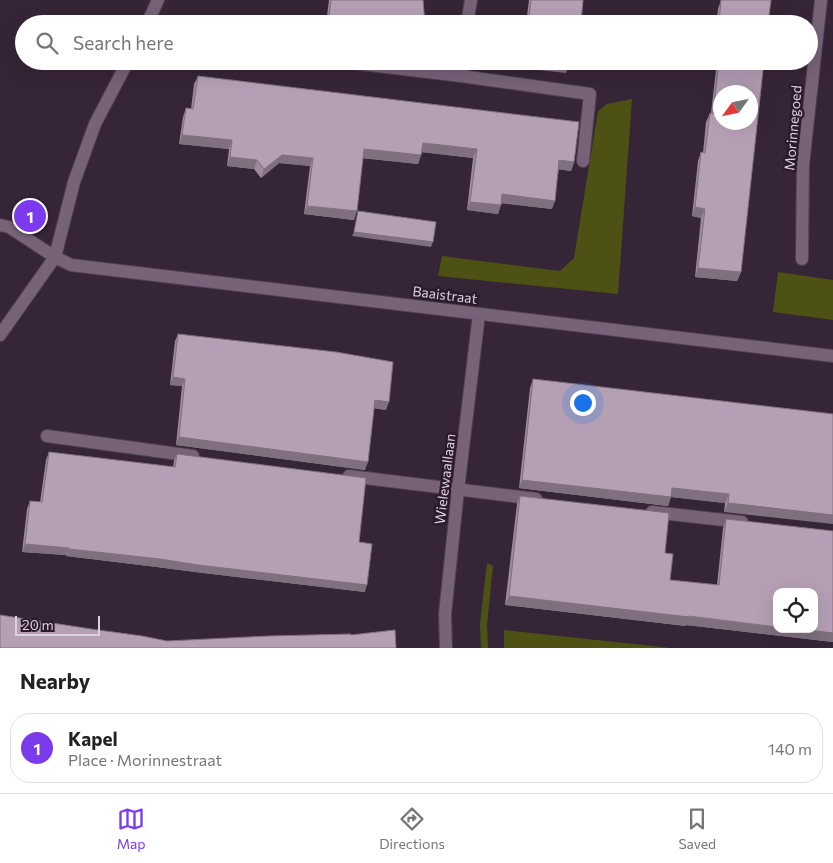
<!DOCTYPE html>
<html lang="en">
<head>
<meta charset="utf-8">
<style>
  body { margin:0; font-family:Commissioner,sans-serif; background:#f2f2f2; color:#222 }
  .controls { position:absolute; right:15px; bottom:15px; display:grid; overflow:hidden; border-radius:10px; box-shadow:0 5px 20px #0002 }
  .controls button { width:45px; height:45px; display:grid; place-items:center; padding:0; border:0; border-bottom:1px solid #e0e0e0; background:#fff; color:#222; font:25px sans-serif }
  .compass { position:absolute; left:713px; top:85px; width:45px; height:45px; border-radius:50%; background:#fff; box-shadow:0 5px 20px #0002; rotate:237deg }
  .scale { position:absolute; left:15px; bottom:12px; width:85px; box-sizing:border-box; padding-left:5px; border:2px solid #ddd1dd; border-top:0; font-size:14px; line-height:18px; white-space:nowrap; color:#ddd1dd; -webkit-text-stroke:4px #2c1b2d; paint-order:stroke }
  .you { position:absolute; left:582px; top:402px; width:18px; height:18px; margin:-12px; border:4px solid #fff; border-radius:50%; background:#1a73e8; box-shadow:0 0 0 8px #1a73e833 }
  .badge { display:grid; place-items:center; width:32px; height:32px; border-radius:50%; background:#7c3aed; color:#fff; font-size:16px; font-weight:700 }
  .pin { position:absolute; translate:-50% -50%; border:2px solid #fff; box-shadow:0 1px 5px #0006 }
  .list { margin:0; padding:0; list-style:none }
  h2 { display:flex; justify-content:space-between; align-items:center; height:65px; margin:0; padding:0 20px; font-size:21px }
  h2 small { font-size:16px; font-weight:400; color:#767676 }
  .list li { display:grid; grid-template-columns:32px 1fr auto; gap:15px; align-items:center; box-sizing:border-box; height:70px; margin:0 10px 10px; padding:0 10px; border:1px solid #e0e0e0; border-radius:20px }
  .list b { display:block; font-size:19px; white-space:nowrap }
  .list p { margin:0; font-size:16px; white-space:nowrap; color:#767676 }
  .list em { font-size:16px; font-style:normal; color:#767676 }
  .icon { flex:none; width:28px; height:28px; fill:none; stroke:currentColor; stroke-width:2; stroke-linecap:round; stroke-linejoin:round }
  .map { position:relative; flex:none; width:833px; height:648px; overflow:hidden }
  .search { position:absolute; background:#fff; box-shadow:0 5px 20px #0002; left:15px; right:15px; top:15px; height:55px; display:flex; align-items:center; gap:12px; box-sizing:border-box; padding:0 18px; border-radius:28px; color:#767676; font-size:19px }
  .sheet { height:145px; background:#fff }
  nav { display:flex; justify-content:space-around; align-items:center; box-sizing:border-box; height:70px; border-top:1px solid #e0e0e0; background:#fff; font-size:14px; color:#767676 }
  nav a { display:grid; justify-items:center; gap:2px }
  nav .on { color:#7c3aed }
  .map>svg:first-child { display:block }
  .green { fill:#4d5113 }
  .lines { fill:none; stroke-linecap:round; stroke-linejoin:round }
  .lane-casing { stroke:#4f4050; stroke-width:14 }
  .street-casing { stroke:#4f4050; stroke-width:14 }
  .lane { stroke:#776277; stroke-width:12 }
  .street { stroke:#776277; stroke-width:12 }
  .wall { fill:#9c899c }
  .shaded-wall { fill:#7f6f7f }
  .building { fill:#b59fb5; stroke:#7f6f7f; fill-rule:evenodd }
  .labels { text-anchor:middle; stroke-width:5; stroke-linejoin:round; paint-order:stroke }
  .street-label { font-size:14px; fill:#ddd1dd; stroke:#2c1b2d }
</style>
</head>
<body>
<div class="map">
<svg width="833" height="648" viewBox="0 0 833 648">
  <rect width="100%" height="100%" fill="#362537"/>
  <g class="green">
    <path d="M632 99 618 294 438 276 442 256 560 271 574 258 598 111 607 104Z"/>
    <path d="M778 272 833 280V320L773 312Z"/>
    <path d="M487 563 493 566 487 625 488 648H481L480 623Z"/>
    <path d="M504 630 653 646 670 648H504Z"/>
  </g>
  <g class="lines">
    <defs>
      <g id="lane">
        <path d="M47 436 193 456"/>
        <path d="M349 476 536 499"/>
        <path d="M652 512 742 522"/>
      </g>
      <g id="street">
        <path d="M147 24 158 0"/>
        <path d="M467 24 471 0"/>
        <path d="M336 61 461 76 590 94 583 161"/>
        <path d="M461 76 463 61"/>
        <path d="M0 225 9 227 55 257 71 265 833 356"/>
        <path d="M802 259 803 165 821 0"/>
        <path d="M0 335 55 257 74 182 95 124 128 61"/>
        <path d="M446 648 445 614 458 490 479 314"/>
      </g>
    </defs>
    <use href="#lane" class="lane-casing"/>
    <use href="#street" class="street-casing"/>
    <use href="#lane" class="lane"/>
    <use href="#street" class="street"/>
  </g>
  <g class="wall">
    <path d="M329 0H423L425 24H326Z"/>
    <path d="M529 0H583L580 24H526Z"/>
    <path d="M721 0 768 24H716L718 9Z"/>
    <path d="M717 61H764L741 272 737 281 695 277 701 218 692 216 698 161 701 152 703 153 706 122 710 113H711Z"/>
    <path d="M198 76 574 162 571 171 559 169 552 209 501 203 498 214 467 210 473 158 422 152 418 164 363 158 354 220 304 214 310 166 279 163 261 178 254 169 227 166 229 149 179 144 183 117 186 108 191 109 194 84Z"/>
    <path d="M178 334 386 410 374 408 365 470 176 445 182 386 170 385 175 341Z"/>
    <path d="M533 379 833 414 724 512 725 503 671 497 668 506 519 488 530 388Z"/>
    <path d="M49 452 173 467 174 461 177 454 359 542 365 592 195 572 157 567 66 556V555L22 552 27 509 30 501 40 502 46 460Z"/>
    <path d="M520 496 665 553 670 580 717 585 723 528 726 519 833 531V642L686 625V626L505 605 517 504Z"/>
  </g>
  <g class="shaded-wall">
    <path d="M524 61H540L569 64 566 73 521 68Z"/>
    <path d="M182 135 232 140 229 149 179 144Z"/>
    <path d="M423 143 477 149 473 158 420 152Z"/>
    <path d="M364 149 421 155 418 164 360 158Z"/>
    <path d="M282 155 313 158 310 166 279 163 261 178 264 169Z"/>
    <path d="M230 157 257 160 254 169 227 166Z"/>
    <path d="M559 160 574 162 571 171 556 169Z"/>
    <path d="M502 194 555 201 552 209 499 203Z"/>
    <path d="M470 202 501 205 498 214 467 210Z"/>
    <path d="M307 206 357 211 354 220 304 214Z"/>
    <path d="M695 207 705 209 701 218 692 216Z"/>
    <path d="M354 232 433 242 431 247 352 236Z"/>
    <path d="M698 268 741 272 737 281 695 277Z"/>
    <path d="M173 377 185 379 182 386 170 385Z"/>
    <path d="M375 400 389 402 386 410 372 408Z"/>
    <path d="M179 437 368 462 365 470 176 445Z"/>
    <path d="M522 480 672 488 729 494 725 503 671 497 668 506 519 488Z"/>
    <path d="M728 503 833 515V524L724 512Z"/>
    <path d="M25 544 69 548 66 555 22 552Z"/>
    <path d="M69 549 160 559 367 585 365 592 195 572 157 567 66 556Z"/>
    <path d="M509 596 777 627V629H799L833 633V642L686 625V626L505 605Z"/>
  </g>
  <g class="building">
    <path d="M331 0H423L425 24H328Z"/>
    <path d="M531 0H583L581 23 574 22V24H528Z"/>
    <path d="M721 0H771L768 24H719Z"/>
    <path d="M540 61H569V64Z"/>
    <path d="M719 61H764L741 272 698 268 705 209 695 207 701 152 705 153 710 113 713 114ZM720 92H750V122H720Z"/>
    <path d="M198 76 579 122 574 162 559 160 555 201 502 194 501 205 470 202 477 149 423 143 421 155 364 149 357 211 307 206 313 158 282 155 264 169 257 160 230 157 232 140 182 135 186 108 193 109Z"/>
    <path d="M358 211 436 222 433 242 354 232Z"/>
    <path d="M178 334 336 352 393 362 389 402 375 400 368 462 179 437 185 379 173 377Z"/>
    <path d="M533 379 833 414V515L728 503 729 494 672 488 671 497 522 480Z"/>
    <path d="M49 452 175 467 177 454 366 478 359 542 372 544 367 585 198 565 160 559 69 549V548L25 544 30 501 42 502Z"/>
    <path d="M520 496 669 513 665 553 673 554 670 580 719 585 726 519 833 531V633L799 629H814V592H777V627L689 616V617L509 596Z"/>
    <path d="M0 615 91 629 142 636 167 641 269 636 351 634V635L395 630 396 648H0Z"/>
  </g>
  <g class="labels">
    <g class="street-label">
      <text transform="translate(793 128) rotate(-85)" y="5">Morinnegoed</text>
      <text transform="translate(445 295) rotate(7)" y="5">Baaistraat</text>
      <text transform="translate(445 479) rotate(-83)" y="5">Wielewaallaan</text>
    </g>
  </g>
</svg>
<div class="controls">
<button><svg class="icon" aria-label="locate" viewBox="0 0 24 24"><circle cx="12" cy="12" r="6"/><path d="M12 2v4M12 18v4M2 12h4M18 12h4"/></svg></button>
</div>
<svg class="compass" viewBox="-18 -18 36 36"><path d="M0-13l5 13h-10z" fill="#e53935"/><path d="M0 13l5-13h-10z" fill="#767676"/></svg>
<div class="scale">20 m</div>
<div class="you"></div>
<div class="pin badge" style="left:30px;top:216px">1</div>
<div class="search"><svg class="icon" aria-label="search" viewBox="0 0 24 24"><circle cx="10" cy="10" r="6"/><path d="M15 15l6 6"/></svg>Search here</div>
</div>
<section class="sheet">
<h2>Nearby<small></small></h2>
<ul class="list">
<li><span class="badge">1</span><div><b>Kapel</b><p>Place · Morinnestraat</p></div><em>140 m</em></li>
</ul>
</section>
<nav>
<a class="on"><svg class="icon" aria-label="map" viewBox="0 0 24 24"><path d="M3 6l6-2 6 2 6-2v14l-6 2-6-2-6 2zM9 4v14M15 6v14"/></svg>Map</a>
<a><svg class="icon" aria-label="directions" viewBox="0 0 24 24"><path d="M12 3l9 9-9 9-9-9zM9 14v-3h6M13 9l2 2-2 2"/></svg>Directions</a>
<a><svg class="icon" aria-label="saved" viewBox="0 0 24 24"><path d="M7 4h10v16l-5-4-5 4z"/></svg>Saved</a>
</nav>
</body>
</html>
